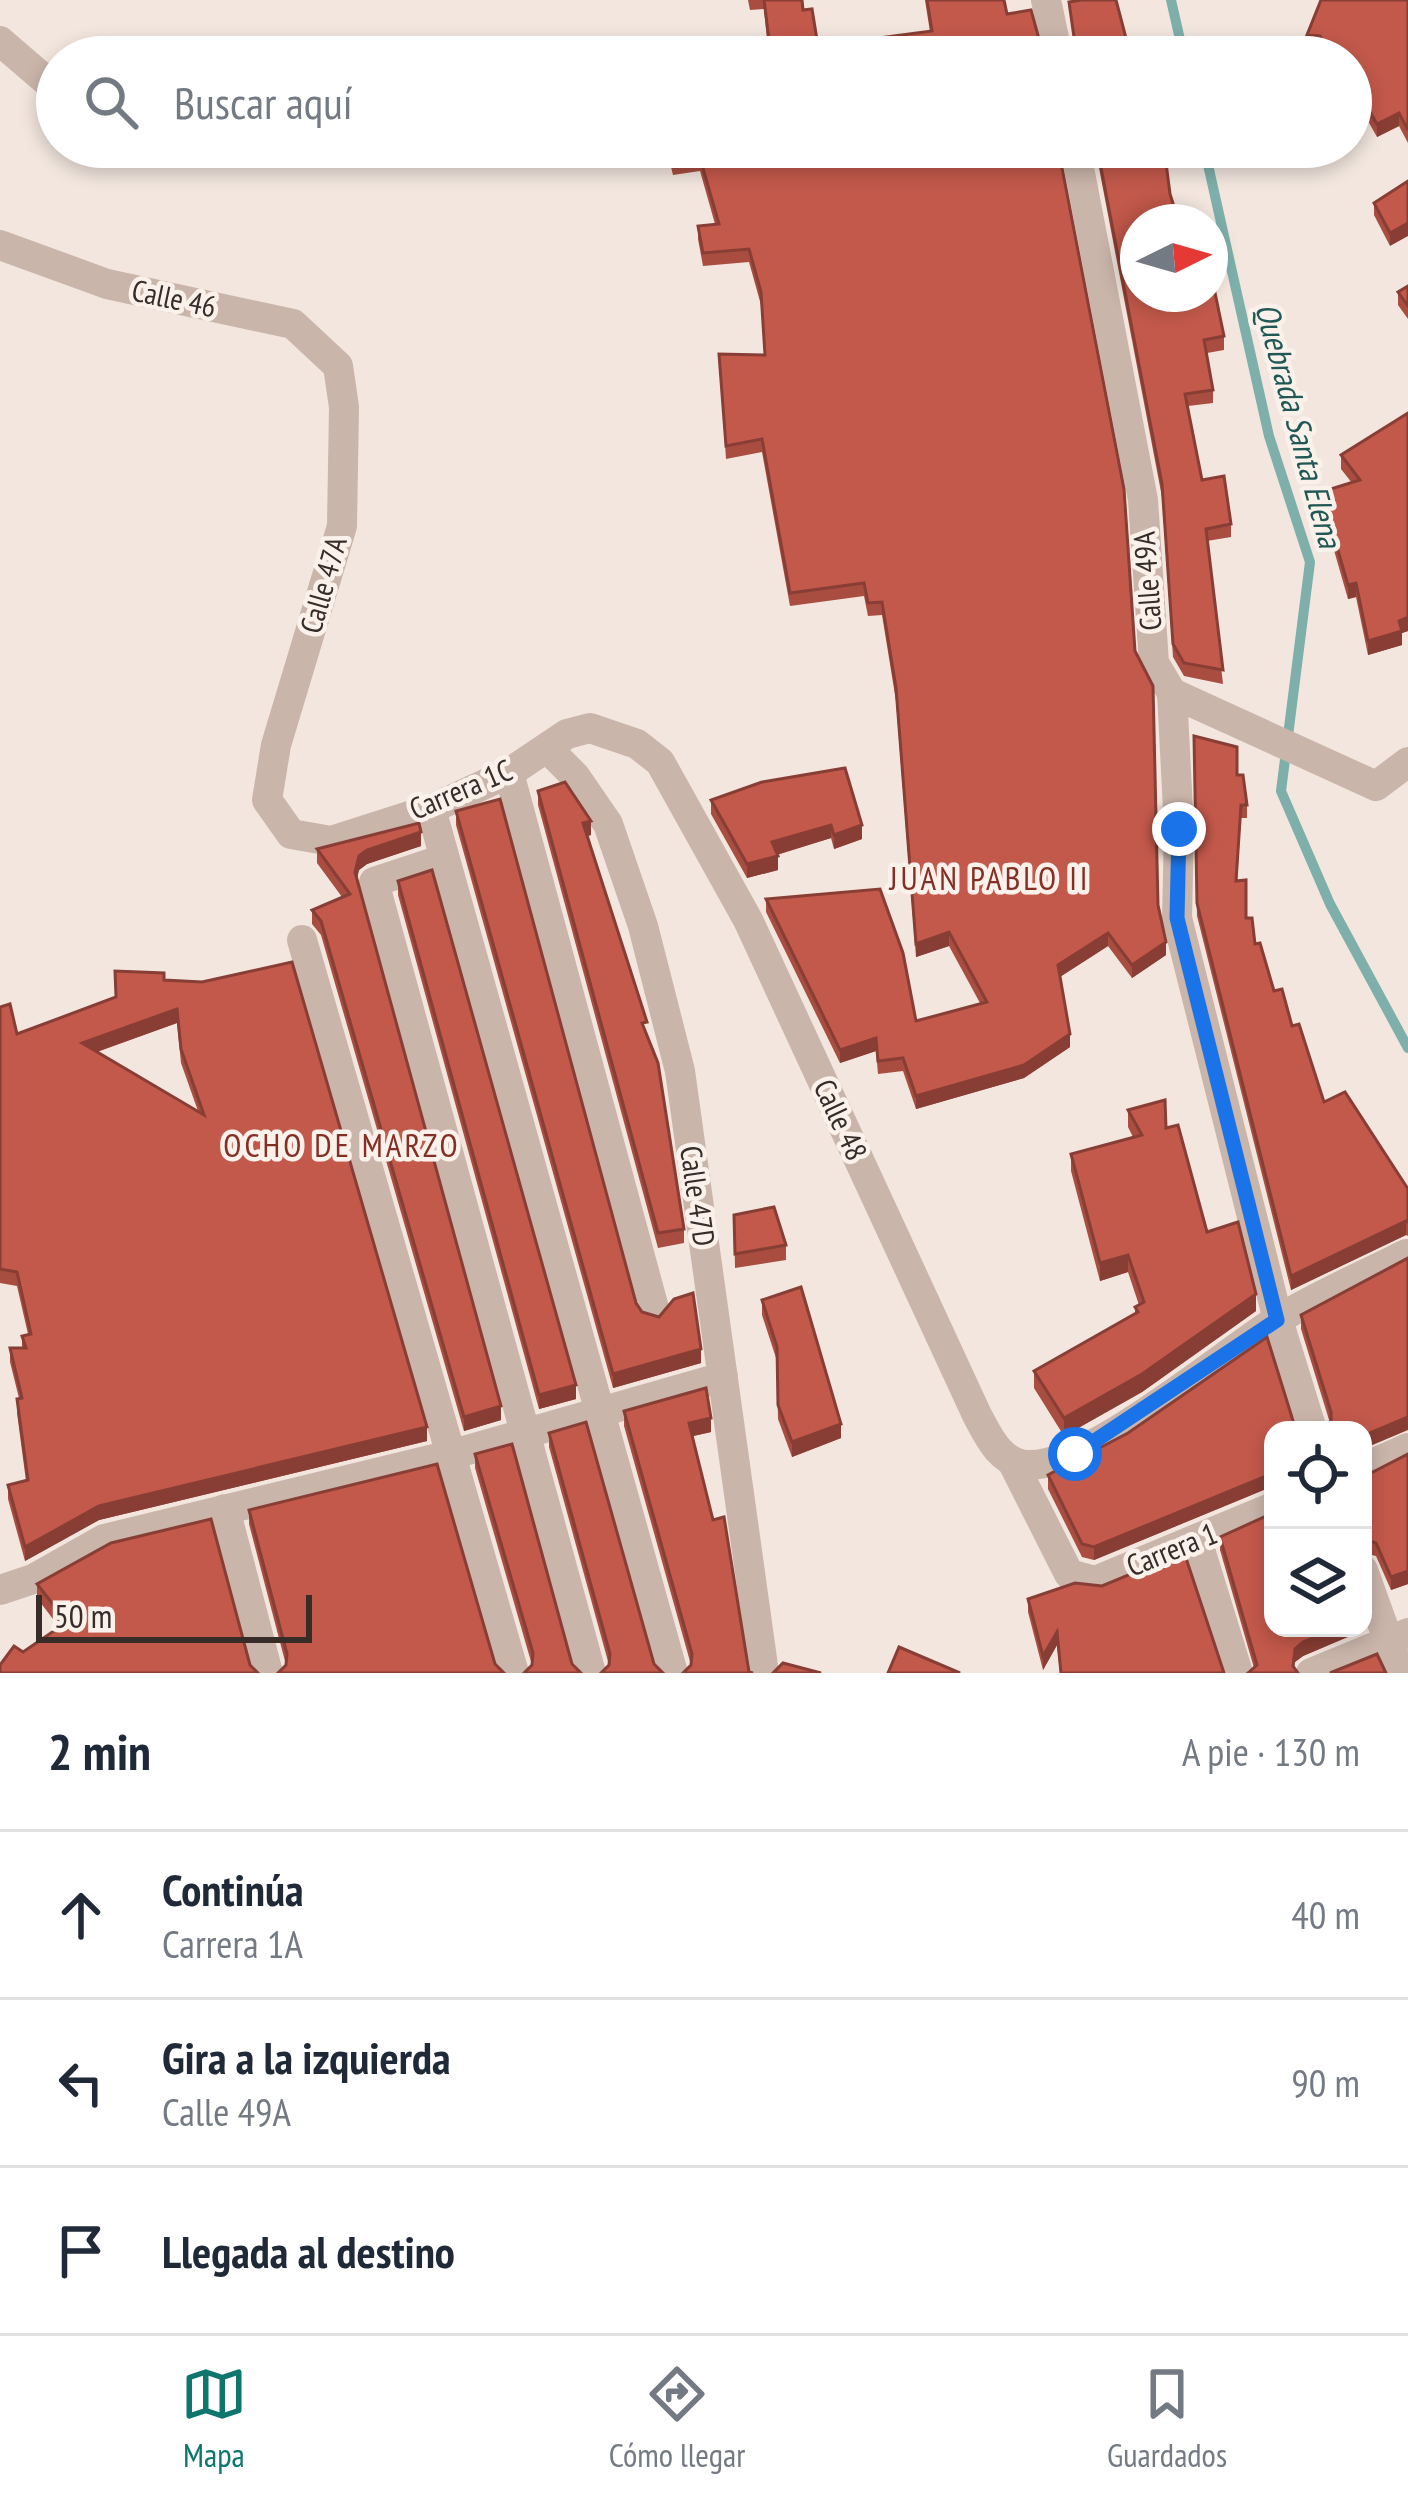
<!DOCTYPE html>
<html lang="es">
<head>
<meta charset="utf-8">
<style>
  body { margin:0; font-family:"PT Sans Narrow",sans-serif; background:#f6f6f7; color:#1f2937 }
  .controls { position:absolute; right:36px; bottom:36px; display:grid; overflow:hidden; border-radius:24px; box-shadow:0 6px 18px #0003 }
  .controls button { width:108px; height:108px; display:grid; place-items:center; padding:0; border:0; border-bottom:3px solid #e0e1e3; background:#fff; color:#1f2937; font:60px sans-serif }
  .compass { position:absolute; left:1120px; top:204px; width:108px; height:108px; border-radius:50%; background:#fff; box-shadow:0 6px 18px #0003; rotate:85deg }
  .scale { position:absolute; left:36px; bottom:30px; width:276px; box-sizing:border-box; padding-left:12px; border:6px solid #382c29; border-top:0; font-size:33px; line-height:42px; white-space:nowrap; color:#382c29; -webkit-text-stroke:9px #faf1eb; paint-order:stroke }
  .stop { position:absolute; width:36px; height:36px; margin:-27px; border:9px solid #1a73e8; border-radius:50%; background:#fff }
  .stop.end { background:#1a73e8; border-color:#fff; box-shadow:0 3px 12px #0008 }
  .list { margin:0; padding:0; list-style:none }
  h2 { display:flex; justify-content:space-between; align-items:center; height:156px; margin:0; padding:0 48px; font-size:51px }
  h2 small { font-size:39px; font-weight:400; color:#747a83 }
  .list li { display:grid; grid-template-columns:78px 1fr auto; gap:36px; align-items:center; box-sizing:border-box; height:168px; padding:0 48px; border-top:3px solid #e0e1e3 }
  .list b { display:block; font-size:45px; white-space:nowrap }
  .list p { margin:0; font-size:39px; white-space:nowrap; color:#747a83 }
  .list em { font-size:39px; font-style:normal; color:#747a83 }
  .icon { flex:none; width:66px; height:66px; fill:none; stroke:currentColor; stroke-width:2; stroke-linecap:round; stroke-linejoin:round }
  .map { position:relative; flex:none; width:1408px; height:1673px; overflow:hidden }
  .search { position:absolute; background:#fff; box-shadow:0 6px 18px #0003; left:36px; right:36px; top:36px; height:132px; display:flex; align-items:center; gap:30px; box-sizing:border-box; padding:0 42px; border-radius:66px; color:#747a83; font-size:45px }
  .sheet { height:660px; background:#fff }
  nav { display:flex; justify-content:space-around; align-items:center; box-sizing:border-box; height:168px; border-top:3px solid #e0e1e3; background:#fff; font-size:33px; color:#747a83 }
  nav a { display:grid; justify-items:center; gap:6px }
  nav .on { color:#0f766e }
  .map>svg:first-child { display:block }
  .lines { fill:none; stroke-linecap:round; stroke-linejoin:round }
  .stream { stroke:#7eafaa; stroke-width:10 }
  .minor { stroke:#cab5aa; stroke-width:30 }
  .wall { fill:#a84d40; fill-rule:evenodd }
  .shaded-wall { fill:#883e34 }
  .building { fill:#c3594b; stroke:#883e34; stroke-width:3; fill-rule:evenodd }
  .route { stroke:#1a73e8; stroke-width:15 }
  .labels { text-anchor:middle; stroke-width:9; stroke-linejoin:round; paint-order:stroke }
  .street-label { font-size:30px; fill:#382c29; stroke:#faf1eb }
  .water-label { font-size:33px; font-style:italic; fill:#205855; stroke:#faf1eb }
  .neighbourhood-label { font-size:33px; letter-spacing:3px; fill:#852f24; stroke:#faf1eb }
</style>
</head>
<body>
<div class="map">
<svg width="1408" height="1673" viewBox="0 0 1408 1673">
  <rect width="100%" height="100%" fill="#f2e6de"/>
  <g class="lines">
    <g class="stream">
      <path d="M1171 0 1184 57"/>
      <path d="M1204 147 1269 436 1310 562 1281 791 1330 904 1408 1048"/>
    </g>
    <g class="minor">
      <path d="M1046 0 1058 57"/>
      <path d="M0 41 57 90"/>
      <path d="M1075 147 1143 500 1154 663 1172 693 1179 829 1177 918 1278 1320 1312 1430"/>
      <path d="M0 245 107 284 293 324 338 366 344 407 342 526 276 745 267 800 291 834 331 841 431 809 509 773 567 734 590 728 637 744 660 762 748 920 977 1415C988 1436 1000 1463 1027 1465 1088 1468 1219 1357 1274 1322 1315 1296 1363 1276 1406 1254"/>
      <path d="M1172 693 1376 786 1408 762"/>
      <path d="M547 748 575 776 608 824 643 926 680 1071 764 1673"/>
      <path d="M509 773 655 1312"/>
      <path d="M431 809 673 1673"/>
      <path d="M444 859 374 882 591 1673"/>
      <path d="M302 940 514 1673"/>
      <path d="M1012 1461 1069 1574 1095 1581 1273 1507"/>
      <path d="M1363 1468 1408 1448"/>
      <path d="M225 1509 268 1673"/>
      <path d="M1197 1540 1238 1673"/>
      <path d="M1363 1570 1400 1673"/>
      <path d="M0 1590 33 1579 104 1539 450 1455 723 1377"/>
      <path d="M1311 1673 1408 1633"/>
    </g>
  </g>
  <g class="wall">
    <path d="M748 0H802L803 10 818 46 930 32 925 0H1004L1007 14 1044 57 768 49 764 9 750 10Z"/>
    <path d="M1408 0V143L1399 126 1377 137 1368 121 1354 125 1351 118V57H1324L1320 49 1307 48V35Z"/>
    <path d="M666 147H1058L1135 651 1158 905 1166 955 1132 978 1108 946 1060 977 1070 1047 1024 1078 916 1109 903 1071 878 1074 876 1051 840 1063 766 912V899L916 1021 980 1003 949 946 916 957 896 701 882 615 868 616 864 596 790 606 762 452 726 459 719 354 765 355 761 305 749 262 703 266 698 239V226L715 224 700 171 673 175Z"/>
    <path d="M1095 147H1164L1138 222 1224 336V350L1207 353 1213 390V403L1188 406 1202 480 1231 524V537L1207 541 1223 684 1184 676 1173 657 1162 497Z"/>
    <path d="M1408 181 1390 246 1374 215V203Z"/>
    <path d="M1408 286V319L1398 305V292Z"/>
    <path d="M1408 413V631L1402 633V645L1368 655 1356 597 1348 599 1321 505V492L1352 483 1341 469V455Z"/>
    <path d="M1194 736 1237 775 1247 805V818H1241L1237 881 1246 918 1274 991 1324 1102 1408 1189V1236L1406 1235 1291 1290 1197 916Z"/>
    <path d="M762 782 862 839 834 849 831 838 777 855 778 870 747 878 711 814V800Z"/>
    <path d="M538 791 591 835 588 836 684 1229V1243L658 1248 538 805Z"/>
    <path d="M456 811 636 1303 642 1312 701 1363 613 1388 456 825Z"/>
    <path d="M421 846 367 864 359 870 357 879 501 1420 464 1431 321 935 312 924V910L342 897 317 863V849Z"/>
    <path d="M398 881 576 1399 539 1409 398 895Z"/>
    <path d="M164 980 427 1441 99 1520 25 1561 8 1499V1485L26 1481 17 1413 19 1398 10 1362V1348H22V1336L28 1334 17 1286 0 1283V1007L17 1034ZM177 1023 181 1063 198 1111 97 1052Z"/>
    <path d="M1128 1110 1166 1128 1207 1232 1256 1311 1142 1392 1064 1436 1034 1388V1371L1135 1314V1307L1139 1305 1128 1272 1100 1281 1071 1171V1154L1133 1137 1128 1127Z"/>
    <path d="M734 1215 786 1245V1260L735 1268Z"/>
    <path d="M1408 1258 1330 1423 1301 1329V1315Z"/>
    <path d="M762 1300 841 1438 792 1457 778 1419 777 1361 762 1315Z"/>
    <path d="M624 1411 711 1432 693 1436 749 1672 691 1665 624 1426Z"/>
    <path d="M1273 1430V1490L1266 1489 1094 1560 1082 1557 1048 1489V1475Z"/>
    <path d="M549 1433 654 1664 609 1665 549 1447Z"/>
    <path d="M475 1454 572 1664 532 1665 475 1468Z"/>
    <path d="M1408 1454V1584L1391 1590 1376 1556 1363 1553V1471L1371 1473Z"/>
    <path d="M249 1510 495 1664 286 1665 249 1524Z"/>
    <path d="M1220 1537 1364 1630 1303 1656 1295 1662 1254 1668 1220 1550Z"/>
    <path d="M37 1584 250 1665 23 1652 59 1627 37 1598Z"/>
    <path d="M1028 1599 1224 1673H1060L1057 1645 1043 1670 1028 1612Z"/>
  </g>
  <g class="shaded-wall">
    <path d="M1368 109V121L1354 125V112Z"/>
    <path d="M1399 113V126L1377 137V124Z"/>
    <path d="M1408 223V236L1390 246V233Z"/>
    <path d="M1356 583V597L1348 599V585Z"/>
    <path d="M1408 617V631L1402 633V645L1368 655V641Z"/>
    <path d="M591 821V835L583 837V823Z"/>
    <path d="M831 825V838L772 856V842Z"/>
    <path d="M862 825V839L834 849V835Z"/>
    <path d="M421 832V846L367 864 359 870 355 886V872L359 856 367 850Z"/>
    <path d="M778 856V870L747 878V864Z"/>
    <path d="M949 932V946L916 957V944Z"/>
    <path d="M1108 933V946L1058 978V965Z"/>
    <path d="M1166 942V955L1132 978V965Z"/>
    <path d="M177 1009V1023L82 1057V1043Z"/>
    <path d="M1070 1034V1047L1024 1078 916 1109V1096Z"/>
    <path d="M876 1038V1051L840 1063V1050Z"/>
    <path d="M1406 1221V1235L1291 1290V1276Z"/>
    <path d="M1128 1255V1272L1100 1281V1263Z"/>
    <path d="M1256 1294V1311L1142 1392 1064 1436V1418Z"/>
    <path d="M701 1349V1363L613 1388V1374Z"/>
    <path d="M576 1385V1399L539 1409V1395Z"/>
    <path d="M501 1406V1420L464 1431V1417Z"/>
    <path d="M1408 1417V1430L1363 1449V1436Z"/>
    <path d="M711 1418V1432L689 1437V1423Z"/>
    <path d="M841 1424V1438L792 1457V1442Z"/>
    <path d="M427 1427V1441L99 1520 25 1561V1547L99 1506Z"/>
    <path d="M1266 1476V1489L1094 1560V1547Z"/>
    <path d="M1408 1571V1584L1391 1590V1577Z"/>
    <path d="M1363 1617 1364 1630 1303 1656 1295 1662 1294 1673 1295 1649 1303 1642 1337 1628H1363Z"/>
    <path d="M1057 1632V1645L1043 1670V1656Z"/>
  </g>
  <g class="building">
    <path d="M764 0H802L803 10 812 9 818 46 932 31 927 0H1004L1007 14 1031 10 1044 57H728L770 48Z"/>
    <path d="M1081 0H1116L1131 57H1069L1076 51 1069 2Z"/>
    <path d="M1321 0H1408V130L1399 113 1377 124 1368 109 1354 112 1351 106V57H1329L1320 36 1307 35Z"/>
    <path d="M669 147H1058L1124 489 1135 651 1153 686 1158 905 1166 942 1132 965 1108 933 1058 965 1070 1034 1024 1065 916 1096 903 1058 878 1061 876 1038 840 1050 766 899 880 889 903 953 916 1021 987 1002 949 932 916 944 896 688 882 602 868 603 864 583 790 593 762 439 726 446 719 354 765 355 761 292 749 249 703 253 698 226 719 224 700 158 673 162Z"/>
    <path d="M1097 147H1164L1170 194 1179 222H1138V294H1210V288H1214L1224 336 1204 340 1213 390 1185 394 1202 480 1224 476 1231 524 1206 529 1223 670 1184 663 1173 644 1162 484Z"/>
    <path d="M1408 181V223L1390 233 1374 203Z"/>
    <path d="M1408 286V306L1398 292Z"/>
    <path d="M1408 413V617L1399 621 1402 631 1368 641 1356 583 1348 585 1321 492 1360 480 1341 455Z"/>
    <path d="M1194 736 1237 747V775H1243L1247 805H1241L1236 881 1246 880V918H1252L1255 944 1260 943 1274 991 1282 989 1292 1026 1299 1024 1324 1102 1345 1092 1408 1189V1222L1406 1221 1291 1276 1197 903Z"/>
    <path d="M845 768 862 825 834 835 831 825 772 842 778 856 747 864 711 800 762 782Z"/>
    <path d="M565 782 591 821 583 823 647 1022 642 1023 658 1063 684 1229 658 1233 538 791Z"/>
    <path d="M500 799 636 1303 642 1312 659 1317 674 1299 693 1293 701 1349 613 1374 456 811Z"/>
    <path d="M419 823 421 832 367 850 359 856 355 872 501 1406 464 1417 321 921 312 910 350 894 317 849Z"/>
    <path d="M432 870 576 1385 539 1395 398 881Z"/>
    <path d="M292 962 427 1427 99 1506 25 1547 8 1485 28 1480 17 1399 22 1398 10 1348H26L22 1336 31 1334 17 1272 0 1269V1007L10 1004 17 1034 116 997 115 971 164 973V980L202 982ZM177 1009 181 1049 204 1115 82 1043Z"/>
    <path d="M1165 1100 1166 1128 1178 1125 1207 1232 1238 1222 1256 1294 1142 1374 1064 1418 1034 1371 1138 1312 1135 1307 1144 1302 1128 1255 1100 1263 1071 1154 1142 1135 1128 1110Z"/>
    <path d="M774 1207 786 1245 735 1254 734 1215Z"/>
    <path d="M1408 1258V1417L1363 1436V1430H1323L1331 1422V1412L1301 1315Z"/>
    <path d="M801 1287 841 1424 792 1442 778 1405 777 1347 762 1300Z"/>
    <path d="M1267 1337 1294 1424 1301 1430H1273V1477L1266 1476 1094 1547 1082 1544 1048 1475 1128 1433Z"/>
    <path d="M706 1388 711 1418 689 1423 713 1520 724 1517 749 1672 753 1673H683L691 1665 692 1654 624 1411Z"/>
    <path d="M586 1422 654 1664 663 1673H601L609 1665 610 1654 549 1433Z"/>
    <path d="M512 1444 572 1664 581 1673H524L532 1665 533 1653 475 1454Z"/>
    <path d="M1408 1454V1571L1391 1577 1376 1543 1363 1539V1471L1371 1473Z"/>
    <path d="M437 1464 495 1664 504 1673H278L286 1665 287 1654 249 1510Z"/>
    <path d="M1273 1513V1628H1337L1303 1642 1295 1649 1293 1666 1298 1673H1248L1257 1665 1220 1537Z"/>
    <path d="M211 1519 250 1665 258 1673H0V1665L14 1646 23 1652 67 1622 37 1584 111 1543Z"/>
    <path d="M1184 1552 1224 1673H1061L1057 1632 1043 1656 1028 1599 1075 1583 1102 1586Z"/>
    <path d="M899 1647 960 1673H888Z"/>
    <path d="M1377 1654 1386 1673H1330Z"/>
    <path d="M783 1663 821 1673H773Z"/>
  </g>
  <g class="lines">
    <path class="route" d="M1075 1454 1277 1320 1177 918 1179 829"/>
  </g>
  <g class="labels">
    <g class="street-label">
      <text transform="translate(174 299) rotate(12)" y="10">Calle 46</text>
      <text transform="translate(1148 581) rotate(-94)" y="10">Calle 49A</text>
      <text transform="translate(324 585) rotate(-74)" y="10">Calle 47A</text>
      <text transform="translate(461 790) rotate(-23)" y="10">Carrera 1C</text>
      <text transform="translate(840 1120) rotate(65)" y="10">Calle 48</text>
      <text transform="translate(697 1196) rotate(82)" y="10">Calle 47D</text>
      <text transform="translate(1172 1550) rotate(-22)" y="10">Carrera 1</text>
    </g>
    <g class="water-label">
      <text transform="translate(1299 425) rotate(75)" y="12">Quebrada Santa Elena</text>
    </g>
    <g class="neighbourhood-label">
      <text x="990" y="890">JUAN PABLO II</text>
      <text x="342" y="1157">OCHO DE MARZO</text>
    </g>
  </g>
</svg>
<div class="controls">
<button><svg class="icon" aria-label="locate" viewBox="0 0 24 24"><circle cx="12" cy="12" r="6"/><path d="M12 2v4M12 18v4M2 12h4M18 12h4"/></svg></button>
<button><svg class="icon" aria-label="layers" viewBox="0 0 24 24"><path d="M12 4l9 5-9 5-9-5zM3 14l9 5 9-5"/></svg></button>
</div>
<svg class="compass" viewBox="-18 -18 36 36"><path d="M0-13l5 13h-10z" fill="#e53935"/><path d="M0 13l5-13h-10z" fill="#747a83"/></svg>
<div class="scale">50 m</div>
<div class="stop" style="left:1075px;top:1454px"></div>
<div class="stop end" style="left:1179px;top:829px"></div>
<div class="search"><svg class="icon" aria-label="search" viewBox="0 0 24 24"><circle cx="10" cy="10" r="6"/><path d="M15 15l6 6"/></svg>Buscar aquí</div>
</div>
<section class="sheet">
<h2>2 min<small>A pie · 130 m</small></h2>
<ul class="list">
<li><svg class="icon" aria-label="ahead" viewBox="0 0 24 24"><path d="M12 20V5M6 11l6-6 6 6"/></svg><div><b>Continúa</b><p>Carrera 1A</p></div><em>40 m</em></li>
<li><svg class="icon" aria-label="left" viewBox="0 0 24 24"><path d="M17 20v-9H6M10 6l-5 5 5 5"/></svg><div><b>Gira a la izquierda</b><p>Calle 49A</p></div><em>90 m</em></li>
<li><svg class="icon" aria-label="arrive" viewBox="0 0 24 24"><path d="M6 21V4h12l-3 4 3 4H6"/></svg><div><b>Llegada al destino</b></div></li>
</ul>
</section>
<nav>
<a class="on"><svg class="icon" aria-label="map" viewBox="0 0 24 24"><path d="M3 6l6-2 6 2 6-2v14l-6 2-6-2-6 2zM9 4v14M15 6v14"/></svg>Mapa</a>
<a><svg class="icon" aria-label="directions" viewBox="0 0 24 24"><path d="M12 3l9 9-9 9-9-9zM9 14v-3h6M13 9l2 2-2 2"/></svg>Cómo llegar</a>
<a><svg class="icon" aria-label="saved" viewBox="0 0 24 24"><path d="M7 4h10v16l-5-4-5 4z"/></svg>Guardados</a>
</nav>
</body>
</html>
